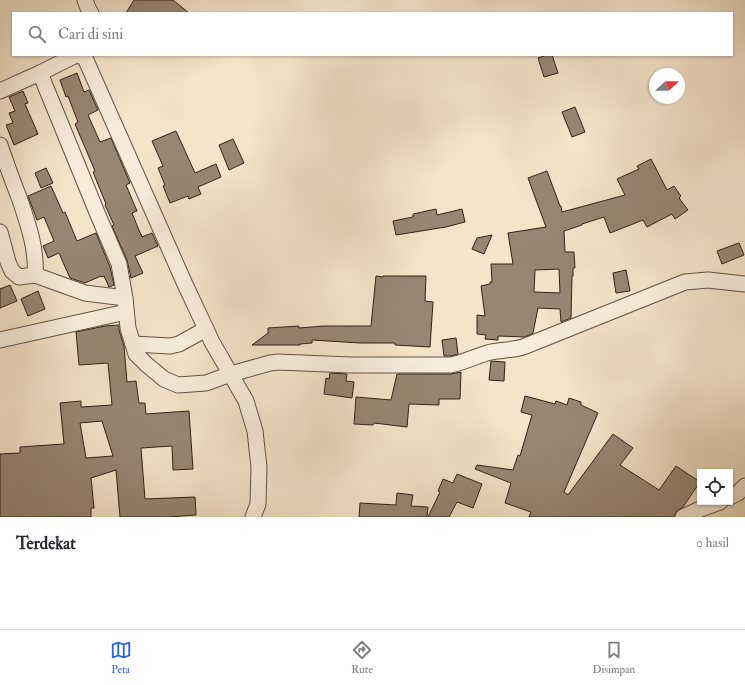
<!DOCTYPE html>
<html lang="id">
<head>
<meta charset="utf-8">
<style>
  body { margin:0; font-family:"IM FELL Double Pica",serif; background:#f2f2f3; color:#2b2b33 }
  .controls { position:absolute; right:12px; bottom:12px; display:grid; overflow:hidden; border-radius:0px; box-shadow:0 1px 3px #0004 }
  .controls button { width:36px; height:36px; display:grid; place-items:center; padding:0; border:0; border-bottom:1px solid #e1e1e2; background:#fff; color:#2b2b33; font:20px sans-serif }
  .compass { position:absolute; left:649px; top:68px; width:36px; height:36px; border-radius:50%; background:#fff; box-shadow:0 1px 3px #0004; rotate:68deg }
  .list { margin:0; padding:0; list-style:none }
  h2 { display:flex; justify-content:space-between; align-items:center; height:52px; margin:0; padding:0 16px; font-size:17px }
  h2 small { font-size:13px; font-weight:400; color:#7c7c81 }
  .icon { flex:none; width:22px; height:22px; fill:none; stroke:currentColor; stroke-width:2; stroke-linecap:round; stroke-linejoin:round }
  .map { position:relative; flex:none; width:745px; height:517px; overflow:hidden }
  .search { position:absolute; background:#fff; box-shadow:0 1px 3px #0004; left:12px; right:12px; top:12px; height:44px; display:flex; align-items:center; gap:10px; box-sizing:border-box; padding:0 14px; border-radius:0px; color:#7c7c81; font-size:15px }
  .sheet { height:112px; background:#fff }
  nav { display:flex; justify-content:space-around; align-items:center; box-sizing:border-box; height:56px; border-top:1px solid #e1e1e2; background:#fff; font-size:11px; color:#7c7c81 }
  nav a { display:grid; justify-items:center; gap:2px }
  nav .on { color:#2563eb }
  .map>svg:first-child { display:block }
  .building { fill:#978674; stroke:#322117; fill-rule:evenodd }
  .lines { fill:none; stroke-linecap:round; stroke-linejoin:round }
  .street-casing { stroke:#625244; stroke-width:17 }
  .street { stroke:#f8eddd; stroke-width:15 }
</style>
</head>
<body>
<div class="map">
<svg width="745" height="517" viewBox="0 0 745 517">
  <rect width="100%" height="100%" fill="#f4e4ca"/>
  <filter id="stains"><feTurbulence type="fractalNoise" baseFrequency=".005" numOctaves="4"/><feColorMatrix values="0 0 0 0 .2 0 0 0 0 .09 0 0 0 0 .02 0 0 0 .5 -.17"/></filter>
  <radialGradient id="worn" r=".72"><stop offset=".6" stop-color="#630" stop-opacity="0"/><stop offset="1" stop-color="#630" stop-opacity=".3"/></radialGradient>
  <g class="building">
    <path d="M134 0H173L189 13H126Z"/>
    <path d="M547 55H552L558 73 544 77 538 58Z"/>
    <path d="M77 73 84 92 89 90 98 110 88 115 100 142 111 138 130 183 126 185 137 211 132 213 141 235V234L142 237 152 233 158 246 135 256 143 273 131 278 127 260 112 226 114 225 105 205 106 204 93 172 95 171 75 124 78 122 68 96 66 97 60 80Z"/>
    <path d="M23 91 28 103 25 104 38 134 14 145 6 125 13 123 9 113 15 111 9 97Z"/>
    <path d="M575 107 585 132 572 137 562 112Z"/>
    <path d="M176 131 195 173 216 164 221 177 198 187 201 194 189 199 188 196 170 203 163 186 165 185 158 168 163 166 152 141Z"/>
    <path d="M233 139 244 163 229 170 219 145Z"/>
    <path d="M651 159 667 190 674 186 681 196 679 198 688 210 675 219 672 214 647 227 643 220 610 233 604 217 582 224V225L564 231 565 252H574L575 268H573V276H572L571 318 561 322 560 309 538 308 533 333 525 337 498 336V340L485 339 486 335 477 334V315L485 316 481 286 490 284V282H492L491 264H513L508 233 546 227 528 178 547 171 560 206H561L562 212 625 195 617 179 639 169 637 166ZM559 269 560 293 534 292 535 270Z"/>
    <path d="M46 168 53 183 41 188 35 173Z"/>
    <path d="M51 186 63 213 65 212 77 241 96 233 110 267 114 285 109 287 104 276 102 277 101 276 85 283 70 278 59 253 48 258 43 246 54 241 44 217 37 220 28 196Z"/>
    <path d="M436 209 437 215 462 209 465 222 446 227 396 235 393 221 413 217V214Z"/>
    <path d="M492 235 484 254 472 249 477 238Z"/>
    <path d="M739 243 744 255 722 264 717 251Z"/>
    <path d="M626 270 630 291 616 293 613 273Z"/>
    <path d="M376 276 383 277V276H426L425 301 433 302 430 347 395 345V343H360L312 340V343L300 344V345H252L268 333V328L299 326V328L323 326H371Z"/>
    <path d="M10 285 17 301 0 308V289Z"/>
    <path d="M38 291 45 309 28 316 21 299Z"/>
    <path d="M119 325V330L124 346 127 382 136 381 139 403H145L146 414 189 411 193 469 173 470 172 446 141 448 145 499 195 497 196 515 168 517H120L116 470 91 478 94 508H91V517H0V454L20 453V447L64 444 60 403 81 401V407L112 405 108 363 79 365 76 332 105 326ZM102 421 113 456 86 458 80 423Z"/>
    <path d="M456 338 458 354 450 356H444L442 340Z"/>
    <path d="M491 361 505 362 504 381 489 380Z"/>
    <path d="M461 372 460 399H439V405L409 404 407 427 374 423 373 425 354 424 356 397 391 400 397 374H451Z"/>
    <path d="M330 373 347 374 346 381 354 382 352 398 324 394 326 378 329 379Z"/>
    <path d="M525 396 555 404 556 401 567 405 569 398 581 402V405L598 413 564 492 568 495 613 434 633 448 620 465 659 490 676 466 700 482 683 507 676 512 674 517H529L531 512 505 503 511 483 475 469 477 465 513 470 518 455 520 456 532 415 521 412Z"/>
    <path d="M457 474 482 484 473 508 457 502 449 517H428L440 492 438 491 443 479 453 483Z"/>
    <path d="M397 493 413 495 411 506 428 507 427 517H359L360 503 396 505Z"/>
  </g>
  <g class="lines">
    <defs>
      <g id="street">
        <path d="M85 0 88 8 91 13"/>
        <path d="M40 73 74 56 82 55 85 58 184 282 206 329 212 342 246 401 255 431 259 467 258 504 253 517"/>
        <path d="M0 91 40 73 98 215 119 264 125 298 128 328 136 354 146 364 164 379 178 385 206 383 231 374 270 363 278 362 350 365H451C465 362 478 355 491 352 502 350 513 350 523 347L685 282 708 280 745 284"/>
        <path d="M0 145C6 163 13 182 20 200 28 224 37 249 35 275"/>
        <path d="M0 232 8 262 12 271 19 277 35 275 85 293 125 298"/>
        <path d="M0 340 126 312"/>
        <path d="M133 344 170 346 179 344 206 329"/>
        <path d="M730 497 738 493 745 486"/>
        <path d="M683 517 698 510 720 502"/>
      </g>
    </defs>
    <use href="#street" class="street-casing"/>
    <use href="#street" class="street"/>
  </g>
  <rect width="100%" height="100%" filter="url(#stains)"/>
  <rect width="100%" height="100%" fill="url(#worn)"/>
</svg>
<div class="controls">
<button><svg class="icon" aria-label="locate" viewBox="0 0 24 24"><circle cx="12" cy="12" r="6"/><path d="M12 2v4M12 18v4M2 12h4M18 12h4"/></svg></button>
</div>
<svg class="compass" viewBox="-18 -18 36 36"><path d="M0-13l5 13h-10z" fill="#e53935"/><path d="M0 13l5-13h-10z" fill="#7c7c81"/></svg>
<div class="search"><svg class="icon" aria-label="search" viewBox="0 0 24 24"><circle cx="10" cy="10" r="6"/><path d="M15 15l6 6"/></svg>Cari di sini</div>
</div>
<section class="sheet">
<h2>Terdekat<small>0 hasil</small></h2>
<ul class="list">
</ul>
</section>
<nav>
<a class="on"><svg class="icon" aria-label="map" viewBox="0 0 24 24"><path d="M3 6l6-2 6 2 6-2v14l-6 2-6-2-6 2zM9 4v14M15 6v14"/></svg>Peta</a>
<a><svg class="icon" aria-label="directions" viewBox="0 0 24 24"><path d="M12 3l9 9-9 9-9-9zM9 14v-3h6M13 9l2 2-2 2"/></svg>Rute</a>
<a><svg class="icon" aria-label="saved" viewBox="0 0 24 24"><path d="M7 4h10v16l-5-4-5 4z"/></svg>Disimpan</a>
</nav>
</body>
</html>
